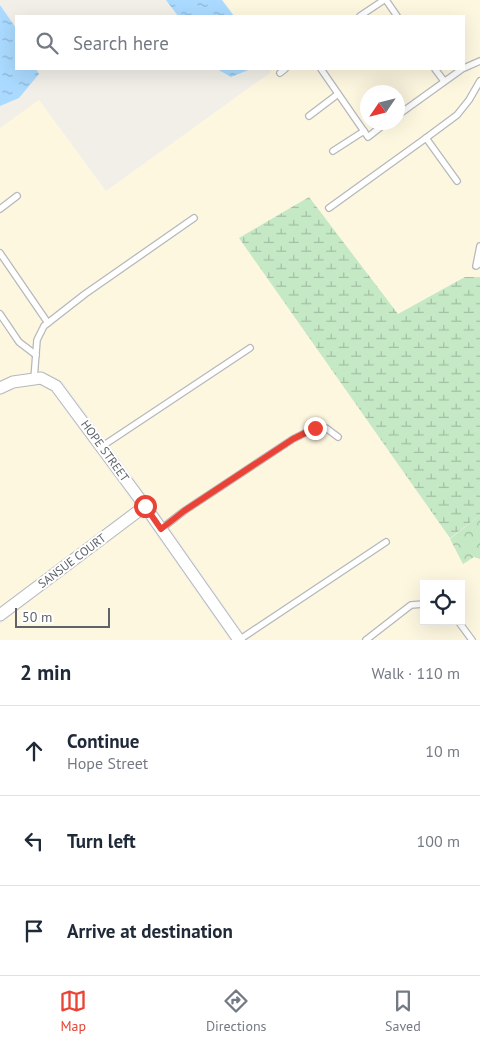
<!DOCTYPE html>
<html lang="en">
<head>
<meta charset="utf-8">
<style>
  body { margin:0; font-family:"PT Sans",sans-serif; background:#f6f6f7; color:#1f2937 }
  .controls { position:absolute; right:15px; bottom:15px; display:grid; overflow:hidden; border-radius:0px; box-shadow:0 5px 20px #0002 }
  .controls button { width:45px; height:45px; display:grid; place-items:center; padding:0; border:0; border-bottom:1px solid #e0e1e3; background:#fff; color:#1f2937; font:25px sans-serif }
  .compass { position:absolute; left:360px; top:85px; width:45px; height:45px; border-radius:50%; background:#fff; box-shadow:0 5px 20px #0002; rotate:235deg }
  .scale { position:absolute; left:15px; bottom:12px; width:95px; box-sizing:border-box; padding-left:5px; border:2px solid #5f6368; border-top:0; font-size:14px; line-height:18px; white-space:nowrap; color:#5f6368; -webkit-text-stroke:4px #fff; paint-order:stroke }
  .stop { position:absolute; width:15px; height:15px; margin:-11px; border:4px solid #ea4335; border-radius:50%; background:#fff }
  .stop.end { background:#ea4335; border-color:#fff; box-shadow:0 1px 5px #0008 }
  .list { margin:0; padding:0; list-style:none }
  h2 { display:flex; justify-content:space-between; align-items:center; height:65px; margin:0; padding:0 20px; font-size:21px }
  h2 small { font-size:16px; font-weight:400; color:#747a83 }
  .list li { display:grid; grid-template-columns:32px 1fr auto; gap:15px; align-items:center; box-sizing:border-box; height:90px; padding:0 20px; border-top:1px solid #e0e1e3 }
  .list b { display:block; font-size:19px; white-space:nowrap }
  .list p { margin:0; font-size:16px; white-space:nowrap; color:#747a83 }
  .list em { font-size:16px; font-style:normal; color:#747a83 }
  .icon { flex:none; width:28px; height:28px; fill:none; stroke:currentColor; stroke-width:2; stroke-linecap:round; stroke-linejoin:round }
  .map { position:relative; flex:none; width:480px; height:640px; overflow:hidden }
  .search { position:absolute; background:#fff; box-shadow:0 5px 20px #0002; left:15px; right:15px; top:15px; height:55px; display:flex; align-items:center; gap:12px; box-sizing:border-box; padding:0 18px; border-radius:0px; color:#747a83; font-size:19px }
  .sheet { height:335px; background:#fff }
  nav { display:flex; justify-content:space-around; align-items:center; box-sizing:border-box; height:70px; border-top:1px solid #e0e1e3; background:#fff; font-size:14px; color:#747a83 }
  nav a { display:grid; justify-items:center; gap:2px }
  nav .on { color:#ea4335 }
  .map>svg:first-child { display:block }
  .commercial { fill:#fef7e0; fill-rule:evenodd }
  .forest { fill:url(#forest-crowns) }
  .wetland { fill:url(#wetland-marsh) }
  .water { fill:url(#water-ripples) }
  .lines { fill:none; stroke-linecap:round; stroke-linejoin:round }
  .lane-casing { stroke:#b5b8bc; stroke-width:8 }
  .street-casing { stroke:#b5b8bc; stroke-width:13 }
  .lane { stroke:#fff; stroke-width:5.5 }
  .street { stroke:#fff; stroke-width:11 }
  .route { stroke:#ea4335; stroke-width:6 }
  .labels { text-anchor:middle; stroke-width:4; stroke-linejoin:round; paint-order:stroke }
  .street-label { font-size:12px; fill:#5f6368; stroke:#fff }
</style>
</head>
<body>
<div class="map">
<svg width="480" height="640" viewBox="0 0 480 640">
  <defs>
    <pattern id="forest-crowns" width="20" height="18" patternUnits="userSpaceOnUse" patternTransform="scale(1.25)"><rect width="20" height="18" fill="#c5e8c5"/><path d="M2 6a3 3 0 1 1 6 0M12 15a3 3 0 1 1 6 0" fill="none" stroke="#a3c0a4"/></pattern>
    <pattern id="wetland-marsh" width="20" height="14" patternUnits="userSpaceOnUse" patternTransform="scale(1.25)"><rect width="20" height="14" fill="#c5e8c5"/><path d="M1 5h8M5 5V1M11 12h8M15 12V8" fill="none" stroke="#a3c0a4"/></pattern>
    <pattern id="water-ripples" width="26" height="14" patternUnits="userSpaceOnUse" patternTransform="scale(1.25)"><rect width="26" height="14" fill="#aadaff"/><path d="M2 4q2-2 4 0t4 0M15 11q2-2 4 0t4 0" fill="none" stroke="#8eb4d2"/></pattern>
  </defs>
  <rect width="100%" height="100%" fill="#f1efe8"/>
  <g class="commercial">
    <path d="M222 0H480V277H465L398 314 309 197 239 238 450 538 463 564 474 557 480 559V640H248L155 507 62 381 41 371 10 376 0 381V128L39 100 106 191 271 72 269 69H464V16H234ZM368 92H398V122H368ZM424 584H461V621H424Z"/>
    <path d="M39 385 51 391 135 505 0 607V395L14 388Z"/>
    <path d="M143 516 230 640H0V624Z"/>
  </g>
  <path class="forest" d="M480 515V559L474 557 463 564 450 539Z"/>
  <path class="wetland" d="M309 197 398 314 465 277H480V515L450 538 239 238Z"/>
  <g class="water">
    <path d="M166 0H222L234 16H178Z"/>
    <path d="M0 5 16 28V69H36L39 74 19 98 0 106Z"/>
    <path d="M217 69H251L231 77Z"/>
  </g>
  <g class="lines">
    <defs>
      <g id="lane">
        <path d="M386 0 397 16"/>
        <path d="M360 16 384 0"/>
        <path d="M464 68 480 61"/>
        <path d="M321 69 368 137 387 122"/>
        <path d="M435 69 444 81"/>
        <path d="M280 73 285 69"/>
        <path d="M398 115 462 69"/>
        <path d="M309 116 338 94"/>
        <path d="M333 151 364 131"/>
        <path d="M457 181 426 138 457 115 469 100 480 81"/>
        <path d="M329 208 426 138"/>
        <path d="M0 209 17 196"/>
        <path d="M480 246 476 266 480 263"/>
        <path d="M0 253 48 323"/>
        <path d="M0 314 19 342 36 355"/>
        <path d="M34 379 37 340 44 326 85 294 194 218"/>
        <path d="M101 447 250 348"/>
        <path d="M161 529 184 511 293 439 315 428H326L338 437"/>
        <path d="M458 621 472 640"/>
        <path d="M239 640 386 542"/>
        <path d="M366 640 411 605 424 604"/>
      </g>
      <g id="street">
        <path d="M0 388 13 382 41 378 56 386 145 506 239 640"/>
        <path d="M0 615 145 506"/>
      </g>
    </defs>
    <use href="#lane" class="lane-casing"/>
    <use href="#street" class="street-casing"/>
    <use href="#lane" class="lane"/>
    <use href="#street" class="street"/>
  </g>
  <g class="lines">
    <path class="route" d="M145 506 161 529 184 511 293 439 315 428"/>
  </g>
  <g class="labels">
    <g class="street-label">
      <text transform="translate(105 451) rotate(54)" y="4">HOPE STREET</text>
      <text transform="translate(72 561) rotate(-37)" y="4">SANSUE COURT</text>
    </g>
  </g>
</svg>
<div class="controls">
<button><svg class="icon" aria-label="locate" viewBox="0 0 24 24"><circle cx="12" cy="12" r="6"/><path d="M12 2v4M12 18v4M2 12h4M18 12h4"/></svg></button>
</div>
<svg class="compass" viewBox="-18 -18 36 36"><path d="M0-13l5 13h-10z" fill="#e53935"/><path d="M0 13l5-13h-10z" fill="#747a83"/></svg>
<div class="scale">50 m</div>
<div class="stop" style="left:145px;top:506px"></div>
<div class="stop end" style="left:315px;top:428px"></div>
<div class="search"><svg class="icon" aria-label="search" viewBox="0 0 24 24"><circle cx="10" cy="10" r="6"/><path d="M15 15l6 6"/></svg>Search here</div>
</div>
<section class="sheet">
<h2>2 min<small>Walk · 110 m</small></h2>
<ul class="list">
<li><svg class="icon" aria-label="ahead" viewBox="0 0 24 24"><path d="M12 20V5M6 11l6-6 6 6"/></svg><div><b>Continue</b><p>Hope Street</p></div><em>10 m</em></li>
<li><svg class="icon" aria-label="left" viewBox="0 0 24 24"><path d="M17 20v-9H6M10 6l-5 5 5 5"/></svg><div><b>Turn left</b></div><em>100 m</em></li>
<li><svg class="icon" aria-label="arrive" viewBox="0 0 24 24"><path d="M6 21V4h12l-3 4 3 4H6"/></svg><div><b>Arrive at destination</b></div></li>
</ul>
</section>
<nav>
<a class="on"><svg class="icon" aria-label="map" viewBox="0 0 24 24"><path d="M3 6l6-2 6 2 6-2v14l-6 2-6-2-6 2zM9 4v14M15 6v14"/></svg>Map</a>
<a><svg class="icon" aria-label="directions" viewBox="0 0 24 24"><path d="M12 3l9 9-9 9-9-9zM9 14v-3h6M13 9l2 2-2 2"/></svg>Directions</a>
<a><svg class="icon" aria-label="saved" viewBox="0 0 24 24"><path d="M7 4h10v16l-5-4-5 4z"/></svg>Saved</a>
</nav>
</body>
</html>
